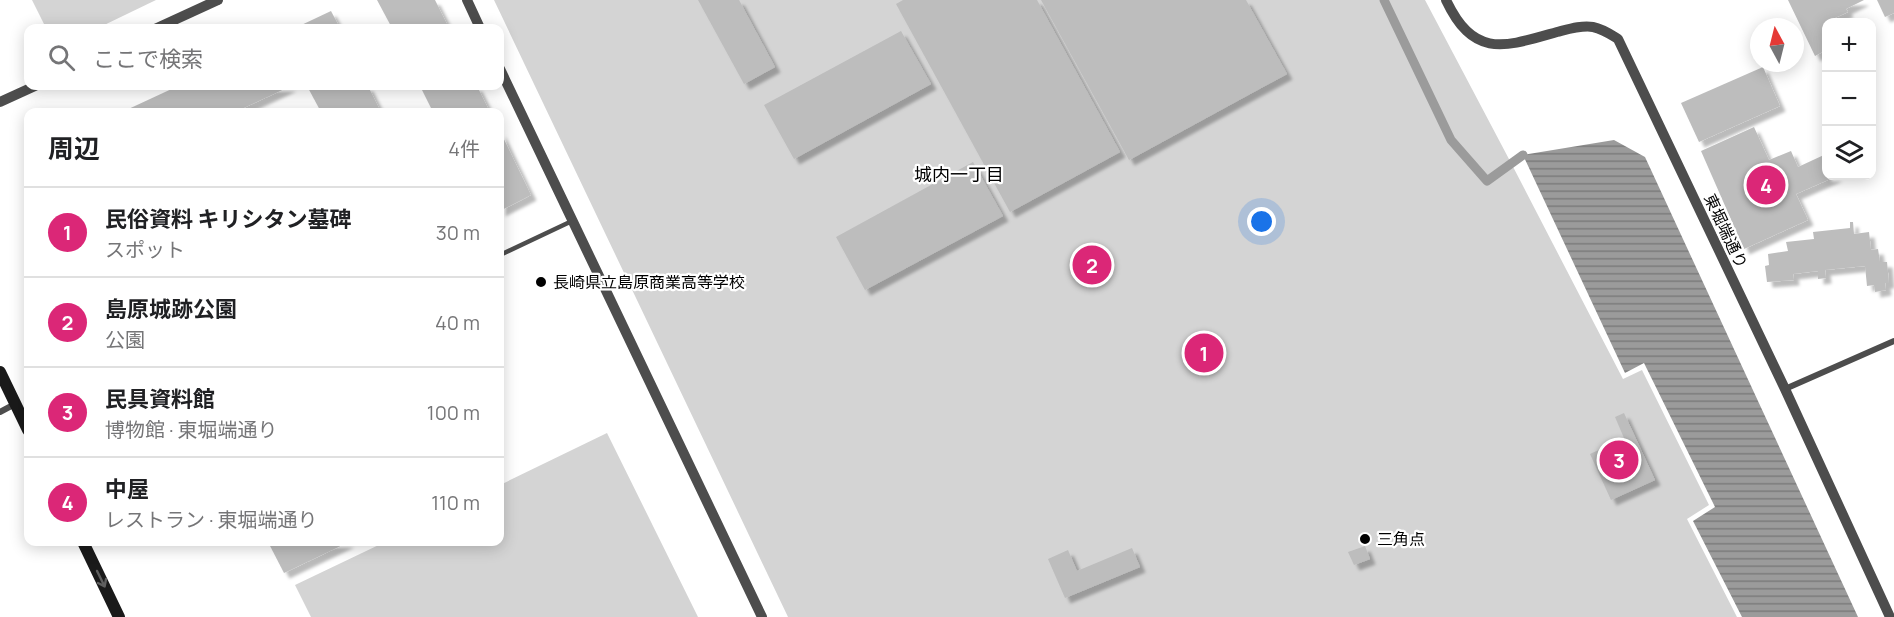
<!DOCTYPE html>
<html lang="ja">
<head>
<meta charset="utf-8">
<style>
  body { margin:0; font-family:Manrope,"Noto Sans JP",sans-serif; background:#f6f6f6; color:#202124 }
  .controls { position:absolute; right:18px; top:18px; display:grid; overflow:hidden; border-radius:12px; box-shadow:0 3px 15px #0003 }
  .controls button { width:54px; height:54px; display:grid; place-items:center; padding:0; border:0; border-bottom:2px solid #e0e0e0; background:#fff; color:#202124; font:30px sans-serif }
  .compass { position:absolute; left:1750px; top:18px; width:54px; height:54px; border-radius:50%; background:#fff; box-shadow:0 3px 15px #0003; rotate:353deg }
  .you { position:absolute; left:1262px; top:222px; width:21px; height:21px; margin:-15px; border:4px solid #fff; border-radius:50%; background:#1a73e8; box-shadow:0 0 0 9px #1a73e833 }
  .badge { display:grid; place-items:center; width:39px; height:39px; border-radius:50%; background:#db2777; color:#fff; font-size:20px; font-weight:700 }
  .pin { position:absolute; translate:-50% -50%; border:3px solid #fff; box-shadow:0 2px 6px #0006 }
  .list { margin:0; padding:0; list-style:none }
  h2 { display:flex; justify-content:space-between; align-items:center; height:78px; margin:0; padding:0 24px; font-size:26px }
  h2 small { font-size:20px; font-weight:400; color:#757577 }
  .list li { display:grid; grid-template-columns:39px 1fr auto; gap:18px; align-items:center; box-sizing:border-box; height:90px; padding:0 24px; border-top:2px solid #e0e0e0 }
  .list b { display:block; font-size:22px; white-space:nowrap }
  .list p { margin:0; font-size:20px; white-space:nowrap; color:#757577 }
  .list em { font-size:20px; font-style:normal; color:#757577 }
  .icon { flex:none; width:33px; height:33px; fill:none; stroke:currentColor; stroke-width:2; stroke-linecap:round; stroke-linejoin:round }
  .map { position:relative; flex:none; width:1894px; height:617px; overflow:hidden }
  .search { position:absolute; background:#fff; box-shadow:0 3px 15px #0003; left:24px; top:24px; width:480px; height:66px; display:flex; align-items:center; gap:15px; box-sizing:border-box; padding:0 21px; border-radius:12px; color:#757577; font-size:22px }
  .panel { position:absolute; background:#fff; box-shadow:0 3px 15px #0003; left:24px; top:108px; width:480px; height:438px; border-radius:12px }
  .map>svg:first-child { display:block }
  .green { fill:#d4d4d4 }
  .water { fill:url(#water-rules) }
  .lines { fill:none; stroke-linecap:round; stroke-linejoin:round }
  .stream { stroke:#9b9b9b; stroke-width:9 }
  .building { fill:#bdbdbd; filter:url(#shadow) }
  .service { stroke:#4d4d4d; stroke-width:4.5 }
  .minor { stroke:#4d4d4d; stroke-width:6 }
  .tertiary { stroke:#4d4d4d; stroke-width:10 }
  .secondary { stroke:#1a1a1a; stroke-width:12 }
  .oneway { stroke:#5f5f5f }
  .poi-dot { fill:#000; stroke:#fff; stroke-width:2 }
  .labels { text-anchor:middle; stroke-width:4.5; stroke-linejoin:round; paint-order:stroke }
  .street-label { font-size:16px; fill:#000; stroke:#fff }
  .poi-label { font-size:16px; fill:#000; stroke:#fff; text-anchor:start }
  .neighbourhood-label { font-size:18px; fill:#000; stroke:#fff }
</style>
</head>
<body>
<div class="map">
<svg width="1894" height="617" viewBox="0 0 1894 617">
  <defs>
    <pattern id="water-rules" width="6" height="5" patternUnits="userSpaceOnUse" patternTransform="scale(1.5)"><rect width="6" height="5" fill="#9b9b9b"/><path d="M0 2.5h6" fill="none" stroke="#7c7c7c"/></pattern>
    <filter id="shadow"><feDropShadow dx="5.5" dy="5.5" stdDeviation="1.5" flood-color="#0004"/></filter>
  </defs>
  <rect width="100%" height="100%" fill="#fff"/>
  <g class="green">
    <path d="M32 0H156L98 28H46Z"/>
    <path d="M494 0H1425L1510 161 1623 379 1642 370 1709 505 1687 519 1737 617H788Z"/>
    <path d="M607 433 698 617H311L295 585 385 542H500V485Z"/>
  </g>
  <path class="water" d="M1614 140 1645 157 1858 617H1742L1693 521 1715 507 1644 363 1625 373 1523 155Z"/>
  <g class="lines">
    <path class="stream" d="M1384 0 1451 140 1487 181 1523 155"/>
  </g>
  <g class="building">
    <path d="M377 0H435L449 28H392Z"/>
    <path d="M698 0H739L775 67 744 84Z"/>
    <path d="M903 0H1037L1120 152 1010 212 896 4Z"/>
    <path d="M1041 0H1246L1287 74 1129 160Z"/>
    <path d="M1788 0H1864L1846 9 1848 12 1826 22V50L1815 56Z"/>
    <path d="M1877 0H1894V13L1885 17Z"/>
    <path d="M331 11 340 28H295Z"/>
    <path d="M901 31 931 84 794 159 764 105Z"/>
    <path d="M1763 67 1780 106 1699 142 1681 103Z"/>
    <path d="M178 86H291L235 112H122Z"/>
    <path d="M307 86H368L381 112H321Z"/>
    <path d="M420 86H477L490 112H433Z"/>
    <path d="M1754 127 1769 160 1791 151 1798 167 1826 154V176H1837L1796 194 1808 220 1744 249 1701 151Z"/>
    <path d="M500 131 531 195 500 211Z"/>
    <path d="M973 162 1003 216 865 290 836 237Z"/>
    <path d="M1850 222H1853L1854 234 1869 232 1871 250 1878 249 1880 262H1887L1889 283H1885L1886 290 1875 292 1874 285 1867 286 1865 266 1825 270 1826 278 1818 279V271L1793 274 1794 280 1767 282 1765 266 1769 265 1768 254 1788 251 1786 242 1814 239 1813 232 1850 228Z"/>
    <path d="M1624 413 1655 480 1611 500 1590 454 1624 438 1615 417Z"/>
    <path d="M268 542H349L284 573Z"/>
    <path d="M1365 546 1370 559 1354 565 1348 552Z"/>
    <path d="M1132 548 1140 567 1065 598 1048 559 1068 550 1077 571Z"/>
  </g>
  <g class="lines">
    <path class="service" d="M500 255 572 221"/>
    <g class="minor">
      <path d="M1785 389 1894 341"/>
      <path d="M0 412 15 404"/>
    </g>
    <g class="tertiary">
      <path d="M467 0 480 28"/>
      <path d="M1446 0C1474 59 1504 47 1557 32 1569 29 1582 25 1593 27 1603 29 1610 34 1618 39L1785 389 1890 617"/>
      <path d="M157 28 218 0"/>
      <path d="M500 69 762 617"/>
      <path d="M0 102 35 86"/>
    </g>
    <g class="secondary">
      <path d="M0 372 28 430"/>
      <path d="M83 542 119 617"/>
    </g>
  </g>
  <defs><path id="oneway-shaft" d="M-6 0H5M1.5-3L5.5 0L1.5 3" fill="none" stroke-width="1.6" stroke-linecap="round" stroke-linejoin="round" transform="scale(1.5)"/></defs>
  <use class="oneway" href="#oneway-shaft" transform="translate(101 579) rotate(64)"/>
  <g class="poi-dot">
    <circle cx="541" cy="282" r="6"/>
    <circle cx="1365" cy="539" r="6"/>
  </g>
  <g class="labels">
    <g class="street-label">
      <text transform="translate(1726 231) rotate(65)" y="6">東堀端通り</text>
    </g>
    <g class="poi-label">
      <text x="553" y="288">長崎県立島原商業高等学校</text>
      <text x="1377" y="545">三角点</text>
    </g>
    <g class="neighbourhood-label">
      <text x="959" y="181">城内一丁目</text>
    </g>
  </g>
</svg>
<div class="controls">
<button>+</button>
<button>−</button>
<button><svg class="icon" aria-label="layers" viewBox="0 0 24 24"><path d="M12 4l9 5-9 5-9-5zM3 14l9 5 9-5"/></svg></button>
</div>
<svg class="compass" viewBox="-18 -18 36 36"><path d="M0-13l5 13h-10z" fill="#e53935"/><path d="M0 13l5-13h-10z" fill="#757577"/></svg>
<div class="you"></div>
<div class="pin badge" style="left:1204px;top:353px">1</div>
<div class="pin badge" style="left:1092px;top:265px">2</div>
<div class="pin badge" style="left:1619px;top:460px">3</div>
<div class="pin badge" style="left:1766px;top:185px">4</div>
<div class="search"><svg class="icon" aria-label="search" viewBox="0 0 24 24"><circle cx="10" cy="10" r="6"/><path d="M15 15l6 6"/></svg>ここで検索</div>
<section class="panel">
<h2>周辺<small>4件</small></h2>
<ul class="list">
<li><span class="badge">1</span><div><b>民俗資料 キリシタン墓碑</b><p>スポット</p></div><em>30 m</em></li>
<li><span class="badge">2</span><div><b>島原城跡公園</b><p>公園</p></div><em>40 m</em></li>
<li><span class="badge">3</span><div><b>民具資料館</b><p>博物館 · 東堀端通り</p></div><em>100 m</em></li>
<li><span class="badge">4</span><div><b>中屋</b><p>レストラン · 東堀端通り</p></div><em>110 m</em></li>
</ul>
</section>
</div>
</body>
</html>
